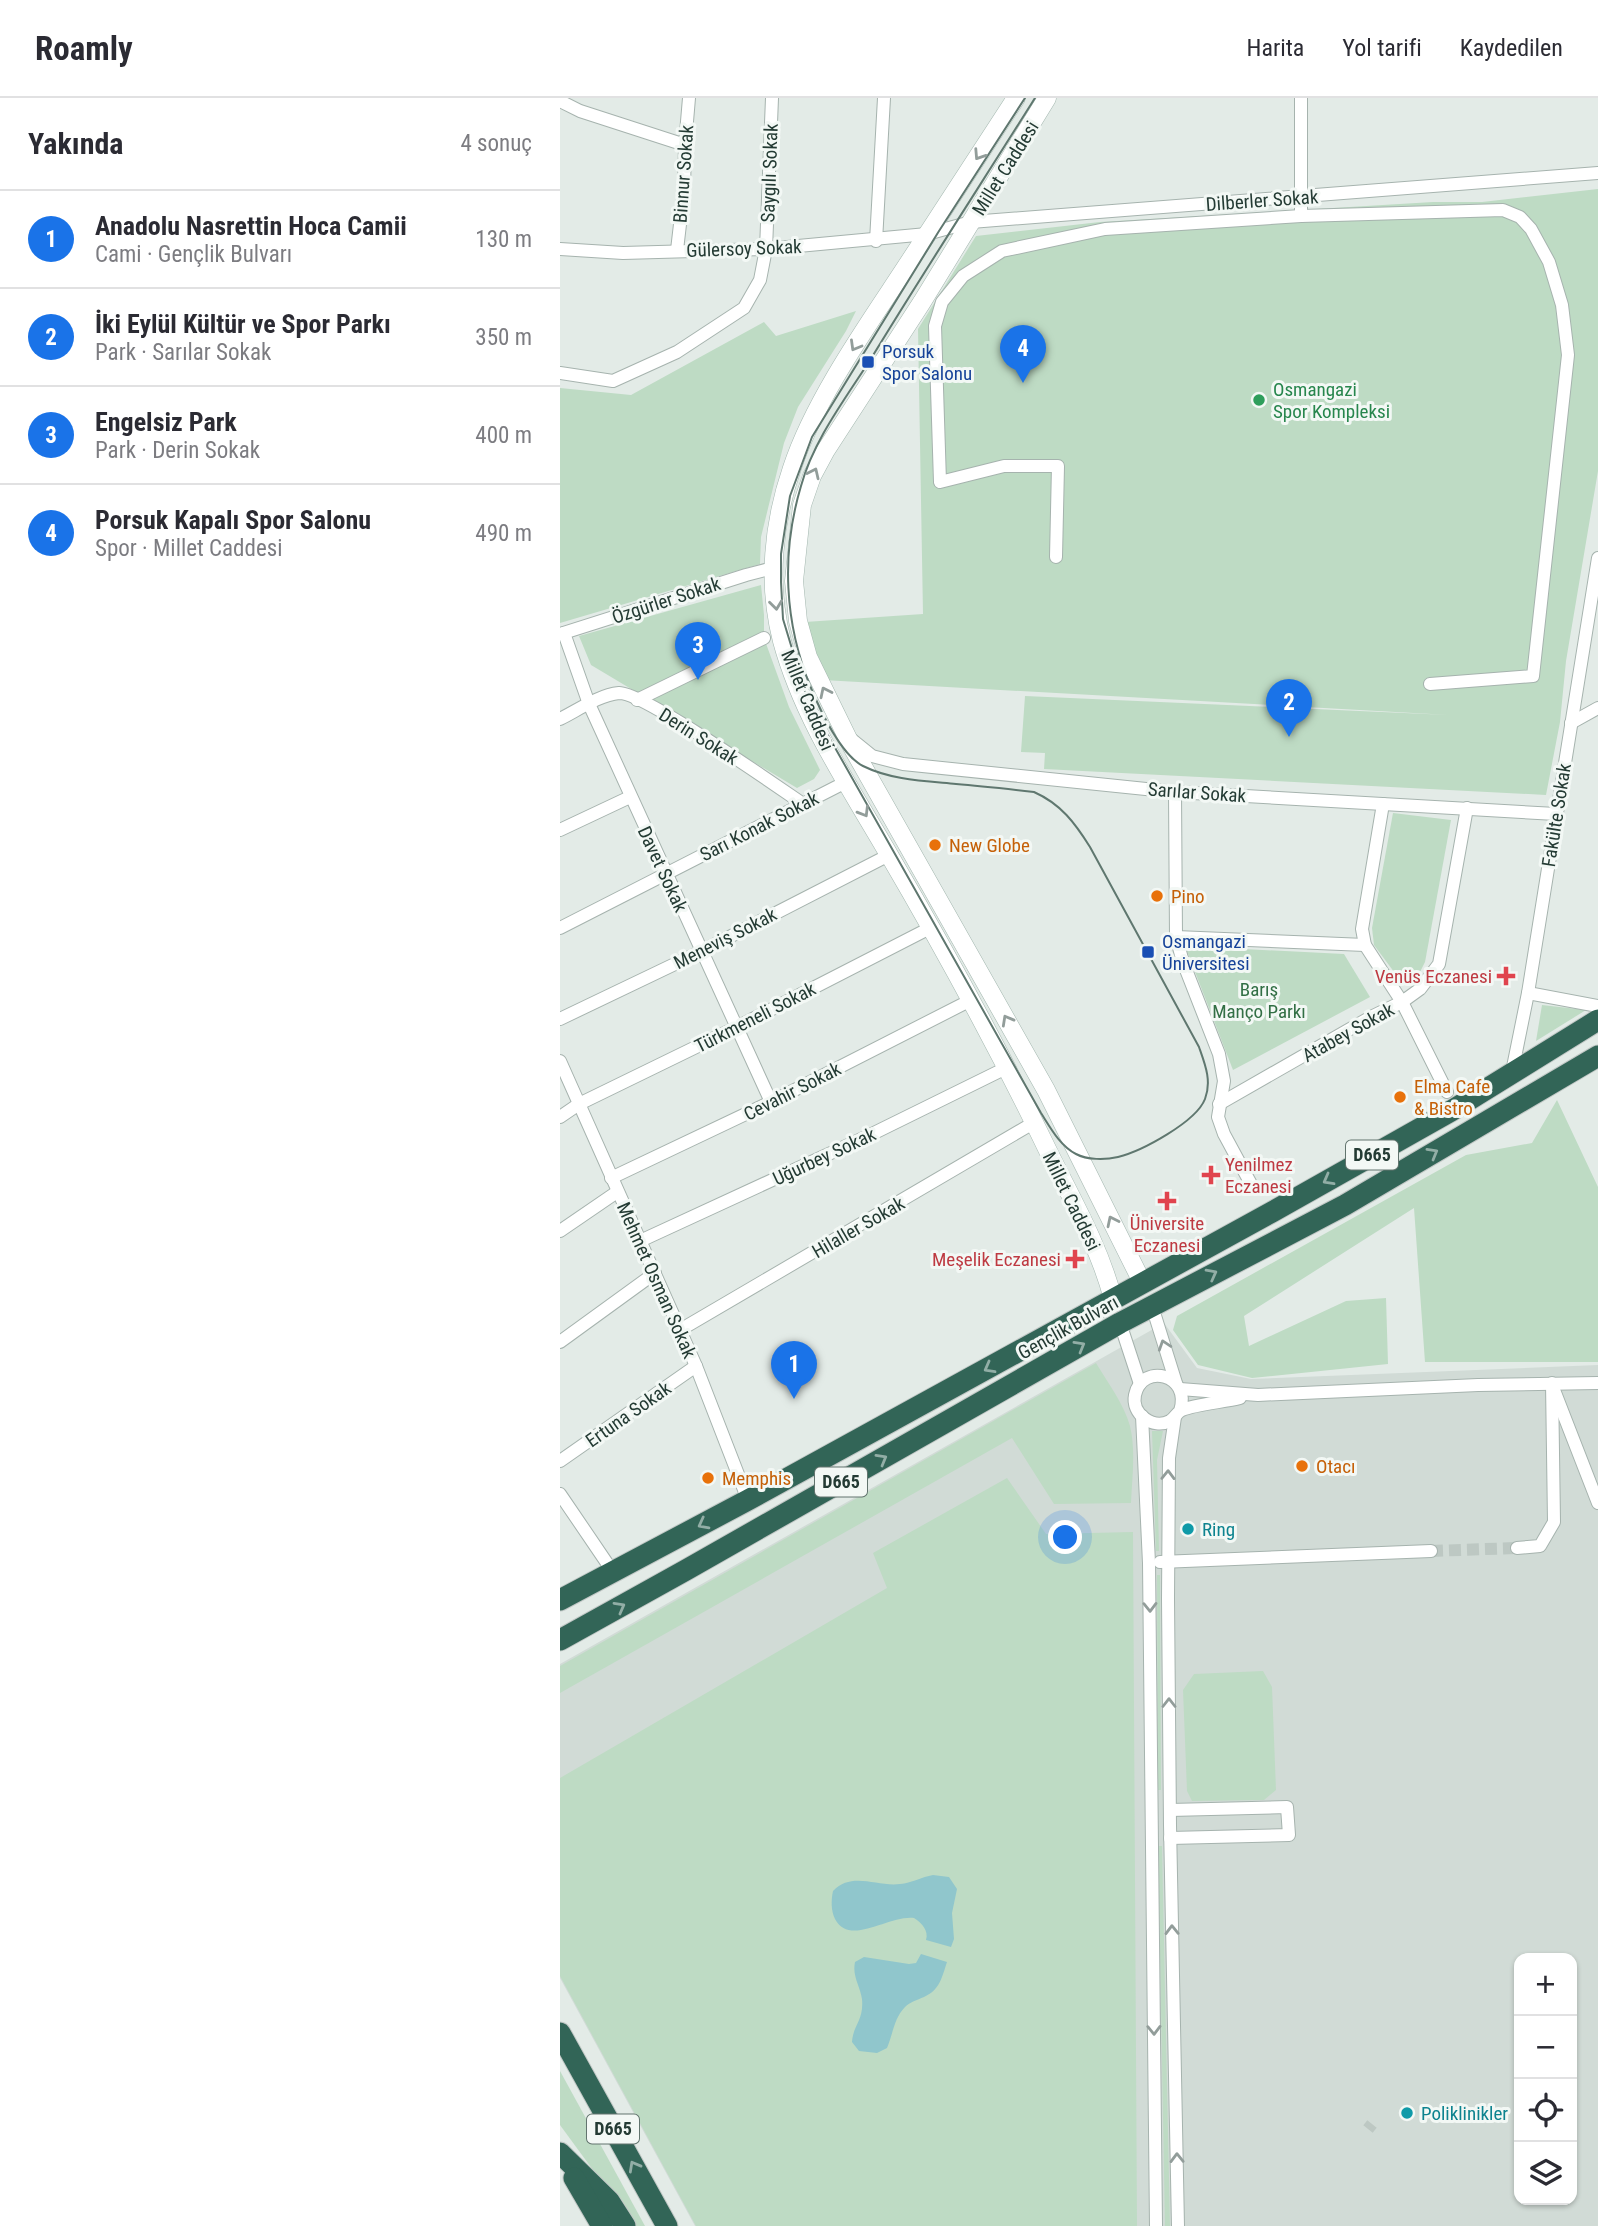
<!DOCTYPE html>
<html lang="tr">
<head>
<meta charset="utf-8">
<style>
  body { margin:0; font-family:"Roboto Condensed",sans-serif; background:#f7f7f7; color:#2b2b33 }
  .controls { position:absolute; right:21px; bottom:21px; display:grid; overflow:hidden; border-radius:14px; box-shadow:0 2px 5px #0004 }
  .controls button { width:63px; height:63px; display:grid; place-items:center; padding:0; border:0; border-bottom:2px solid #e1e1e2; background:#fff; color:#2b2b33; font:35px sans-serif }
  .you { position:absolute; left:506px; top:1440px; width:24px; height:24px; margin:-18px; border:5px solid #fff; border-radius:50%; background:#1a73e8; box-shadow:0 0 0 10px #1a73e833 }
  .badge { display:grid; place-items:center; width:46px; height:46px; border-radius:50%; background:#1a73e8; color:#fff; font-size:23px; font-weight:700 }
  .pin { position:absolute; translate:-50% -58px; filter:drop-shadow(0 2px 4px #0008) }
  .pin::after { content:''; position:absolute; top:37px; width:24px; height:21px; background:inherit; clip-path:polygon(0 0,100% 0,50% 100%) }
  .list { margin:0; padding:0; list-style:none }
  h2 { display:flex; justify-content:space-between; align-items:center; height:91px; margin:0; padding:0 28px; font-size:30px }
  h2 small { font-size:23px; font-weight:400; color:#7c7c81 }
  .list li { display:grid; grid-template-columns:46px 1fr auto; gap:21px; align-items:center; box-sizing:border-box; height:98px; padding:0 28px; border-top:2px solid #e1e1e2 }
  .list b { display:block; font-size:26px; white-space:nowrap }
  .list p { margin:0; font-size:23px; white-space:nowrap; color:#7c7c81 }
  .list em { font-size:23px; font-style:normal; color:#7c7c81 }
  .icon { flex:none; width:38px; height:38px; fill:none; stroke:currentColor; stroke-width:2; stroke-linecap:round; stroke-linejoin:round }
  .map { position:relative; flex:none; width:1038px; height:2128px; overflow:hidden }
  header { display:flex; align-items:center; gap:42px; box-sizing:border-box; height:98px; padding:0 35px; background:#fff; border-bottom:2px solid #e1e1e2 }
  header strong { font-size:33px }
  nav { display:flex; gap:38px; margin-inline-start:auto; font-size:24px }
  main { display:flex }
  aside { flex:1; background:#fff }
  .map>svg:first-child { display:block }
  .built { fill:#d1dbd6; fill-rule:evenodd }
  .green { fill:#bedbc4 }
  .water { fill:#90c6cc }
  .lines { fill:none; stroke-linecap:round; stroke-linejoin:round }
  .street-tunnel { stroke:#bdc8c3; stroke-width:12; stroke-dasharray:12 6; stroke-linecap:butt }
  .street-casing { stroke:#a6b3ae; stroke-width:14 }
  .secondary-casing { stroke:#a2b6ae; stroke-width:19 }
  .highway-casing { stroke:#c2c8c6; stroke-width:23 }
  .street { stroke:#fff; stroke-width:12 }
  .secondary { stroke:#fff; stroke-width:18 }
  .highway { stroke:#326557; stroke-width:21 }
  .tram { stroke:#5f776f; stroke-width:2 }
  .oneway { stroke:#929d9a }
  .oneway2 { stroke:#92aea6 }
  .transit-dot { fill:#1a4fb4; stroke:#f3f8f5; stroke-width:2.5 }
  .leisure-dot { fill:#2e9e5b; stroke:#f3f8f5; stroke-width:2.5 }
  .food-dot { fill:#e8710a; stroke:#f3f8f5; stroke-width:2.5 }
  .health-dot { fill:#e0444e; stroke:#f3f8f5; stroke-width:2.5 }
  .culture-dot { fill:#0f9aa8; stroke:#f3f8f5; stroke-width:2.5 }
  .labels { text-anchor:middle; stroke-width:6; stroke-linejoin:round; paint-order:stroke }
  .shield { fill:#f3f8f5; stroke:#62746e; stroke-width:2 }
  .shield-label { font-size:18px; font-weight:bold; fill:#243b34 }
  .street-label { font-size:19px; fill:#243b34; stroke:#f3f8f5 }
  .transit-label { font-size:19px; fill:#164399; stroke:#f3f8f5; text-anchor:start }
  .leisure-label { font-size:19px; fill:#27864d; stroke:#f3f8f5; text-anchor:start }
  .food-label { font-size:19px; fill:#c56008; stroke:#f3f8f5; text-anchor:start }
  .health-label { font-size:19px; fill:#be3a42; stroke:#f3f8f5; text-anchor:end }
  .park-label { font-size:19px; fill:#326f45; stroke:#f3f8f5 }
  .culture-label { font-size:19px; fill:#0d838f; stroke:#f3f8f5; text-anchor:start }
</style>
</head>
<body>
<header>
<strong>Roamly</strong>
<nav><a>Harita</a><a>Yol tarifi</a><a>Kaydedilen</a></nav>
</header>
<main>
<aside>
<h2>Yakında<small>4 sonuç</small></h2>
<ul class="list">
<li><span class="badge">1</span><div><b>Anadolu Nasrettin Hoca Camii</b><p>Cami · Gençlik Bulvarı</p></div><em>130 m</em></li>
<li><span class="badge">2</span><div><b>İki Eylül Kültür ve Spor Parkı</b><p>Park · Sarılar Sokak</p></div><em>350 m</em></li>
<li><span class="badge">3</span><div><b>Engelsiz Park</b><p>Park · Derin Sokak</p></div><em>400 m</em></li>
<li><span class="badge">4</span><div><b>Porsuk Kapalı Spor Salonu</b><p>Spor · Millet Caddesi</p></div><em>490 m</em></li>
</ul>
</aside>
<div class="map">
<svg width="1038" height="2128" viewBox="0 0 1038 2128">
  <rect width="100%" height="100%" fill="#e3ebe7"/>
  <path class="built" d="M604 1225 637 1270 691 1281 1038 1267V2128H135L0 1880V1566ZM959 1860H1012V2102H959Z"/>
  <g class="green">
    <path d="M1038 91V373L1006 563 1000 624 986 697 484 671 485 655 461 654 465 598 889 617 263 582 245 524 363 516 358 231 416 138 540 124 873 104H922Z"/>
    <path d="M296 213 286 233 238 309 224 345 201 439 200 466 0 525V290L71 297 204 224 216 238Z"/>
    <path d="M201 487 204 517V540L229 609 260 672 254 681 237 690 31 567 19 538Z"/>
    <path d="M833 715 891 722 865 864 856 882 843 886 814 847 812 830Z"/>
    <path d="M625 848 784 856 810 899 673 972Z"/>
    <path d="M982 907 1026 912 976 943Z"/>
    <path d="M997 1002 1038 1089V1264H865L854 1110 684 1218 689 1248 786 1203 826 1200 828 1266 692 1280 638 1267 613 1232 617 1218 906 1057 972 1045Z"/>
    <path d="M536 1265C548 1285 564 1306 570 1328 576 1353 572 1380 571 1405L494 1406 452 1340 0 1595V1568Z"/>
    <path d="M592 1333H603L597 1362 599 1453H596Z"/>
    <path d="M447 1380 486 1436 573 1434 577 2128H136L0 1878V1680L327 1490 313 1455Z"/>
    <path d="M597 1477H600L601 1692H598Z"/>
    <path d="M703 1573 712 1589 716 1692 704 1702 632 1703 627 1693 623 1592 634 1576Z"/>
    <path d="M598 1748H602L610 2128H605Z"/>
    <path d="M0 1973 85 2128H74L0 2027Z"/>
  </g>
  <g class="water">
    <path d="M373 1777 389 1779 397 1791 392 1815 394 1841 391 1849 366 1842C369 1833 362 1825 354 1820 328 1817 290 1849 275 1821 271 1813 271 1802 273 1793 292 1773 317 1789 340 1786 351 1785 362 1779 373 1777Z"/>
    <path d="M361 1856 387 1864C382 1879 380 1892 364 1899 357 1902 350 1904 345 1909 334 1920 333 1936 327 1950L317 1955 299 1953 292 1944C293 1927 304 1923 302 1901 300 1888 292 1878 295 1864L304 1859 349 1866 356 1865Z"/>
  </g>
  <g class="lines">
    <g class="street-tunnel">
      <path d="M871 1453 957 1450"/>
      <path d="M808 2031 812 2026"/>
    </g>
    <defs>
      <g id="street">
        <path d="M741 0V118L943 112 960 119 971 131 989 164 1002 207 1008 257 973 578 870 586"/>
        <path d="M0 3 20 13 125 47"/>
        <path d="M316 143 324 0"/>
        <path d="M0 151 63 155 206 151 367 136 411 124 1038 75"/>
        <path d="M117 152 124 92 125 47 129 0"/>
        <path d="M0 275 53 283 117 254 184 210 200 182 206 151 212 0"/>
        <path d="M496 459 498 368H444L380 384 375 228 382 204 403 178 442 153 545 131 741 118"/>
        <path d="M4 535 29 606 211 1004"/>
        <path d="M0 536 186 477 213 470"/>
        <path d="M77 602 204 540"/>
        <path d="M0 621C18 612 39 597 59 595 83 594 215 687 243 706"/>
        <path d="M1011 625 1038 610"/>
        <path d="M291 641 312 658 343 666 615 694 996 716"/>
        <path d="M615 694 616 839"/>
        <path d="M823 706 802 831 805 847 842 904 887 994"/>
        <path d="M0 732 70 699"/>
        <path d="M0 830 286 684"/>
        <path d="M968 895 1038 908"/>
        <path d="M0 921 142 853 329 757"/>
        <path d="M0 963 136 1268 188 1402"/>
        <path d="M952 974 968 895 1038 460"/>
        <path d="M659 1006 811 919 842 904 860 891 879 866 907 710"/>
        <path d="M0 1019 19 1006 177 929 370 830"/>
        <path d="M51 1080 211 1004 411 902"/>
        <path d="M691 1086 664 1036 658 1019 664 983 659 956 623 864 616 839 805 847"/>
        <path d="M0 1133 57 1094"/>
        <path d="M80 1143 312 1036 446 970"/>
        <path d="M592 1208 616 1285"/>
        <path d="M560 1225 580 1286"/>
        <path d="M120 1232 475 1024"/>
        <path d="M0 1244 95 1175"/>
        <path d="M620 1291 698 1297 918 1287 1038 1285"/>
        <path d="M994 1292 1038 1405"/>
        <path d="M620 1313C632 1276 582 1264 575 1297 571 1316 593 1332 610 1323 615 1320 617 1314 622 1312 636 1306 665 1304 680 1300"/>
        <path d="M582 1318 589 1465 596 2128"/>
        <path d="M615 1319 609 1360 608 1501 610 1727 618 2128"/>
        <path d="M0 1363 136 1268"/>
        <path d="M0 1396 53 1474"/>
        <path d="M957 1450 980 1448 994 1424 992 1285"/>
        <path d="M600 1464 871 1453"/>
        <path d="M610 1712 727 1709 729 1737 610 1740"/>
      </g>
      <g id="secondary">
        <path d="M456 0C415 63 375 125 334 187 298 241 252 309 232 370 213 425 207 486 222 543 243 620 288 686 328 755 386 854 441 955 491 1059 514 1105 540 1151 553 1201"/>
        <path d="M487 0 362 204 266 352 252 378 242 407 234 483 238 523 248 559 292 649 486 992 582 1184"/>
      </g>
      <g id="highway">
        <path d="M0 1502 188 1402 712 1114 891 1013 1038 922"/>
        <path d="M0 1542 126 1472 560 1225 785 1107 1038 958"/>
        <path d="M0 1935 107 2128"/>
        <path d="M0 2055 49 2103 65 2128"/>
        <path d="M14 2080 42 2128"/>
      </g>
    </defs>
    <use href="#street" class="street-casing"/>
    <use href="#secondary" class="secondary-casing"/>
    <use href="#highway" class="highway-casing"/>
    <use href="#street" class="street"/>
    <use href="#secondary" class="secondary"/>
    <use href="#highway" class="highway"/>
    <path class="tram" d="M465 0 379 133 252 339 230 398 221 456V484L223 521 247 600 481 1015C490 1029 500 1048 516 1056 527 1062 545 1062 558 1059 582 1053 636 1024 645 1001 652 983 645 966 639 949L530 749C515 725 501 706 474 694 448 691 422 688 396 686 365 683 331 682 303 668 281 657 260 612 251 590 224 525 221 455 241 388 254 341 286 300 312 259 365 172 421 86 475 0"/>
  </g>
  <defs><path id="oneway-chevron" d="M-2-3.5L2.5 0L-2 3.5" fill="none" stroke-width="1.6" stroke-linecap="round" stroke-linejoin="round" transform="scale(1.75)"/></defs>
  <g class="oneway">
    <use href="#oneway-chevron" transform="translate(419 57) rotate(123)"/>
    <use href="#oneway-chevron" transform="translate(295 248) rotate(120)"/>
    <use href="#oneway-chevron" transform="translate(254 375) rotate(-65)"/>
    <use href="#oneway-chevron" transform="translate(216 507) rotate(83)"/>
    <use href="#oneway-chevron" transform="translate(265 594) rotate(-116)"/>
    <use href="#oneway-chevron" transform="translate(304 714) rotate(59)"/>
    <use href="#oneway-chevron" transform="translate(447 922) rotate(-119)"/>
    <use href="#oneway-chevron" transform="translate(552 1123) rotate(-116)"/>
    <use href="#oneway-chevron" transform="translate(604 1247) rotate(-108)"/>
    <use href="#oneway-chevron" transform="translate(608 1377) rotate(-89)"/>
    <use href="#oneway-chevron" transform="translate(590 1509) rotate(89)"/>
    <use href="#oneway-chevron" transform="translate(609 1605) rotate(-90)"/>
    <use href="#oneway-chevron" transform="translate(612 1832) rotate(-91)"/>
    <use href="#oneway-chevron" transform="translate(594 1932) rotate(89)"/>
    <use href="#oneway-chevron" transform="translate(617 2060) rotate(-91)"/>
  </g>
  <g class="oneway2">
    <use href="#oneway-chevron" transform="translate(873 1055) rotate(-30)"/>
    <use href="#oneway-chevron" transform="translate(768 1082) rotate(151)"/>
    <use href="#oneway-chevron" transform="translate(652 1176) rotate(-28)"/>
    <use href="#oneway-chevron" transform="translate(520 1248) rotate(-30)"/>
    <use href="#oneway-chevron" transform="translate(429 1270) rotate(151)"/>
    <use href="#oneway-chevron" transform="translate(322 1361) rotate(-30)"/>
    <use href="#oneway-chevron" transform="translate(143 1426) rotate(152)"/>
    <use href="#oneway-chevron" transform="translate(60 1509) rotate(-29)"/>
    <use href="#oneway-chevron" transform="translate(74 2068) rotate(-119)"/>
  </g>
  <g class="transit-dot">
    <rect x="301" y="257" width="14" height="14" rx="3.5"/>
    <rect x="581" y="847" width="14" height="14" rx="3.5"/>
  </g>
  <circle class="leisure-dot" cx="699" cy="302" r="7"/>
  <g class="food-dot">
    <circle cx="375" cy="747" r="7"/>
    <circle cx="597" cy="798" r="7"/>
    <circle cx="840" cy="999" r="7"/>
    <circle cx="742" cy="1368" r="7"/>
    <circle cx="148" cy="1380" r="7"/>
  </g>
  <g class="health-dot">
    <path d="M942.5 867.5h7v7h7v7h-7v7h-7v-7h-7v-7h7z"/>
    <path d="M647.5 1066.5h7v7h7v7h-7v7h-7v-7h-7v-7h7z"/>
    <path d="M603.5 1092.5h7v7h7v7h-7v7h-7v-7h-7v-7h7z"/>
    <path d="M511.5 1150.5h7v7h7v7h-7v7h-7v-7h-7v-7h7z"/>
  </g>
  <g class="culture-dot">
    <circle cx="628" cy="1431" r="7"/>
    <circle cx="847" cy="2015" r="7"/>
  </g>
  <g class="labels">
    <g class="shield">
      <rect x="786" y="1042.5" width="52" height="29" rx="5"/>
      <rect x="255" y="1369.5" width="52" height="29" rx="5"/>
      <rect x="27" y="2016.5" width="52" height="29" rx="5"/>
    </g>
    <g class="shield-label">
      <text x="812" y="1063">D665</text>
      <text x="281" y="1390">D665</text>
      <text x="53" y="2037">D665</text>
    </g>
    <g class="street-label">
      <text transform="translate(445 70) rotate(-58)" y="7">Millet Caddesi</text>
      <text transform="translate(209 75) rotate(-88)" y="7">Saygılı Sokak</text>
      <text transform="translate(123 76) rotate(-86)" y="7">Binnur Sokak</text>
      <text transform="translate(702 102) rotate(-4)" y="7">Dilberler Sokak</text>
      <text transform="translate(184 150) rotate(-2)" y="7">Gülersoy Sokak</text>
      <text transform="translate(106 502) rotate(-18)" y="7">Özgürler Sokak</text>
      <text transform="translate(248 602) rotate(67)" y="7">Millet Caddesi</text>
      <text transform="translate(139 638) rotate(32)" y="7">Derin Sokak</text>
      <text transform="translate(637 694) rotate(4)" y="7">Sarılar Sokak</text>
      <text transform="translate(996 717) rotate(-81)" y="7">Fakülte Sokak</text>
      <text transform="translate(199 728) rotate(-27)" y="7">Sarı Konak Sokak</text>
      <text transform="translate(103 771) rotate(65)" y="7">Davet Sokak</text>
      <text transform="translate(165 840) rotate(-27)" y="7">Meneviş Sokak</text>
      <text transform="translate(195 919) rotate(-27)" y="7">Türkmeneli Sokak</text>
      <text transform="translate(788 934) rotate(-29)" y="7">Atabey Sokak</text>
      <text transform="translate(232 993) rotate(-27)" y="7">Cevahir Sokak</text>
      <text transform="translate(264 1058) rotate(-25)" y="7">Uğurbey Sokak</text>
      <text transform="translate(512 1103) rotate(64)" y="7">Millet Caddesi</text>
      <text transform="translate(298 1129) rotate(-30)" y="7">Hilaller Sokak</text>
      <text transform="translate(97 1182) rotate(66)" y="7">Mehmet Osman Sokak</text>
      <text transform="translate(508 1229) rotate(-29)" y="7">Gençlik Bulvarı</text>
      <text transform="translate(68 1316) rotate(-35)" y="7">Ertuna Sokak</text>
    </g>
    <g class="transit-label">
      <text x="322" y="260">Porsuk<tspan x="322" dy="22">Spor Salonu</tspan></text>
      <text x="602" y="850">Osmangazi<tspan x="602" dy="22">Üniversitesi</tspan></text>
    </g>
    <g class="leisure-label">
      <text x="713" y="298">Osmangazi<tspan x="713" dy="22">Spor Kompleksi</tspan></text>
    </g>
    <g class="food-label">
      <text x="389" y="754">New Globe</text>
      <text x="611" y="805">Pino</text>
      <text x="854" y="995">Elma Cafe<tspan x="854" dy="22">&amp; Bistro</tspan></text>
      <text x="756" y="1375">Otacı</text>
      <text x="162" y="1387">Memphis</text>
    </g>
    <g class="health-label">
      <text x="932" y="885">Venüs Eczanesi</text>
      <text x="665" y="1073" text-anchor="start">Yenilmez<tspan x="665" dy="22">Eczanesi</tspan></text>
      <text x="607" y="1132" text-anchor="middle">Üniversite<tspan x="607" dy="22">Eczanesi</tspan></text>
      <text x="501" y="1168">Meşelik Eczanesi</text>
    </g>
    <g class="park-label">
      <text x="699" y="898">Barış<tspan x="699" dy="22">Manço Parkı</tspan></text>
    </g>
    <g class="culture-label">
      <text x="642" y="1438">Ring</text>
      <text x="861" y="2022">Poliklinikler</text>
    </g>
  </g>
</svg>
<div class="controls">
<button>+</button>
<button>−</button>
<button><svg class="icon" aria-label="locate" viewBox="0 0 24 24"><circle cx="12" cy="12" r="6"/><path d="M12 2v4M12 18v4M2 12h4M18 12h4"/></svg></button>
<button><svg class="icon" aria-label="layers" viewBox="0 0 24 24"><path d="M12 4l9 5-9 5-9-5zM3 14l9 5 9-5"/></svg></button>
</div>
<div class="you"></div>
<div class="pin badge" style="left:234px;top:1301px">1</div>
<div class="pin badge" style="left:729px;top:639px">2</div>
<div class="pin badge" style="left:138px;top:582px">3</div>
<div class="pin badge" style="left:463px;top:285px">4</div>
</div>
</main>
</body>
</html>
